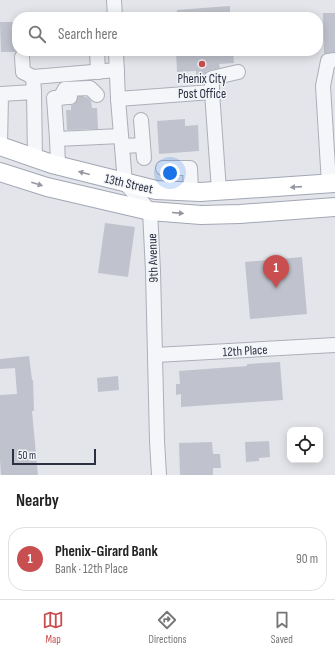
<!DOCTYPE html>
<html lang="en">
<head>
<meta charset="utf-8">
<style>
  body { margin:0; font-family:"Sofia Sans Condensed",sans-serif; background:#f6f6f6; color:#222 }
  .controls { position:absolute; right:12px; bottom:12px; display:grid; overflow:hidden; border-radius:8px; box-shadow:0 2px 10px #0003 }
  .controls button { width:36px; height:36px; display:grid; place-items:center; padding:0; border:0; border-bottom:1px solid #e0e0e0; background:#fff; color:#222; font:20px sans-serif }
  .scale { position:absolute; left:12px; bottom:10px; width:84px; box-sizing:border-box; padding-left:4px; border:2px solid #2b3042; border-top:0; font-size:11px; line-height:14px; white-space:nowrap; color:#2b3042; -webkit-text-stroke:3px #f2f4f8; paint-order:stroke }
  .you { position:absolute; left:170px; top:173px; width:14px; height:14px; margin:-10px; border:3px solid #fff; border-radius:50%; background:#1a73e8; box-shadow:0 0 0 6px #1a73e833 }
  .badge { display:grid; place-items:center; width:26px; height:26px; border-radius:50%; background:#c94e4f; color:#fff; font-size:13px; font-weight:700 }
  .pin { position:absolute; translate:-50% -33px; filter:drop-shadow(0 1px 2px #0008) }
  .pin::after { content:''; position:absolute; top:21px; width:14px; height:12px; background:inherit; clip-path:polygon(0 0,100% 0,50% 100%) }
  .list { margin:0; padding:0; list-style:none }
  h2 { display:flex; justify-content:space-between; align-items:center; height:52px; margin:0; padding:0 16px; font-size:17px }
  h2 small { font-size:13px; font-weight:400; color:#767676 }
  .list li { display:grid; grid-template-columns:26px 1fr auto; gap:12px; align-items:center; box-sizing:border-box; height:64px; margin:0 8px 8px; padding:0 8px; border:1px solid #e0e0e0; border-radius:16px }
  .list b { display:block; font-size:15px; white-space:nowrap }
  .list p { margin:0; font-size:13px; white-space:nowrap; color:#767676 }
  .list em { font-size:13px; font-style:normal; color:#767676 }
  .icon { flex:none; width:22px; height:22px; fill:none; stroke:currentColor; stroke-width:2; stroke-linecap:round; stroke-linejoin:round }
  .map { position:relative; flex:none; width:335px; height:475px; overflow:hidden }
  .search { position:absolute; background:#fff; box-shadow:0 2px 10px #0003; left:12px; right:12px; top:12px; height:44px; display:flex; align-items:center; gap:10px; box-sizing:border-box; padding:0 14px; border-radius:16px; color:#767676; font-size:15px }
  .sheet { height:124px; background:#fff }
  nav { display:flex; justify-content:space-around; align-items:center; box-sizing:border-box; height:56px; border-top:1px solid #e0e0e0; background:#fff; font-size:11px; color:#767676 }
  nav a { display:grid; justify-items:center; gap:2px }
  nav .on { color:#c94e4f }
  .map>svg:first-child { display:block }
  .building { fill:#c0c3cd }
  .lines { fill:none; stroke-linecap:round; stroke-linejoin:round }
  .minor-tunnel { stroke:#bec1c8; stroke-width:14; stroke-dasharray:14 7; stroke-linecap:butt }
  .minor-casing { stroke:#acafb8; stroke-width:16 }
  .major-casing { stroke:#a2a7b5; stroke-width:20 }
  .minor { stroke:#f5f6f9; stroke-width:14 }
  .major { stroke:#fff; stroke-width:18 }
  .oneway { fill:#9598a0 }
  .poi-dot { fill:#c94e4f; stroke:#f2f4f8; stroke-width:1.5 }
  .labels { text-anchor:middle; stroke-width:3; stroke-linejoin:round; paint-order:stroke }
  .poi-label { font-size:13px; fill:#2b3042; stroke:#f2f4f8 }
  .street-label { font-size:13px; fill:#2b3042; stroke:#f2f4f8 }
</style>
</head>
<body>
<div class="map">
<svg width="335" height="475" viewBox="0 0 335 475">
  <rect width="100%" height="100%" fill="#e3e5ea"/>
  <g class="building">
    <path d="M230 6V17H177V10Z"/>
    <path d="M323 13H335V52L324 54Z"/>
    <path d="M0 22H17V50L16 52H1Z"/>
    <path d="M176 51H233L234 63 219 64 220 68 207 71 204 76 196 77V71L177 72Z"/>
    <path d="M78 97H87L91 101 92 108H97L98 129 67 130 66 110H71V105L75 104Z"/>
    <path d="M185 119V126L198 125 199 151 159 154 157 121Z"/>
    <path d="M105 223 135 227 128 277 98 273Z"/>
    <path d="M302 257 307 314 250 319 245 262Z"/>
    <path d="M29 356 32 380H33L34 411H32L38 475H1L0 460V395L17 394 15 368 0 369V359Z"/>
    <path d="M280 362 283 400 181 407V394L176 395V384H180L179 371 247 366V364Z"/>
    <path d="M118 376 119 390 98 392 97 378Z"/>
    <path d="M269 441 270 457 259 458V461L246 462 245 442Z"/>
    <path d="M212 442 213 454H220L221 468H213V475H180L179 443Z"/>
  </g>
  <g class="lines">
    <path class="minor-tunnel" d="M70 97 91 96"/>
    <defs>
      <g id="minor">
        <path d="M114 0 115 17"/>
        <path d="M97 51 98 72"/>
        <path d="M116 51 118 99 125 183 150 211 153 271 157 441 159 475"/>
        <path d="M22 57 23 72 33 77"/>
        <path d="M34 92 33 77 117 70"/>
        <path d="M212 92V78L238 72"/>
        <path d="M70 97 54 98 57 139 121 136"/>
        <path d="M60 98 65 89 90 88 97 95"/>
        <path d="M118 99 212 92 219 191"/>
        <path d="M57 139 58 165"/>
        <path d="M143 145 144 158"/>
        <path d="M0 146 1 94 34 92 35 158"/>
        <path d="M122 146 143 145 141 120"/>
        <path d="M163 168H190L191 192"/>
        <path d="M329 184 323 86 328 61 335 60"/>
        <path d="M155 355 335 345"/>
      </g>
      <g id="major">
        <path d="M0 146 52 164 156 190 200 192 335 183"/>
        <path d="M0 172 47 187 150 211 201 215 240 214 335 207"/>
      </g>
    </defs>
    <use href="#minor" class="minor-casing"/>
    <use href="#major" class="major-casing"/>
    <use href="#minor" class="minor"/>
    <use href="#major" class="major"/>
  </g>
  <defs><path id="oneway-solid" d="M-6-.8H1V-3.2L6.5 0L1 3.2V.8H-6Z"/></defs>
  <g class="oneway">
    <use href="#oneway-solid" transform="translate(84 173) rotate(-165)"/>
    <use href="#oneway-solid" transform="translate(37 184) rotate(18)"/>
    <use href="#oneway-solid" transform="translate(296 187) rotate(176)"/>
    <use href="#oneway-solid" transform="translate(178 213) rotate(5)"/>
  </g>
  <circle class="poi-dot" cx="202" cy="64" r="4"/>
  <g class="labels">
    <g class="poi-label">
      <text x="202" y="83">Phenix City<tspan x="202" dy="15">Post Office</tspan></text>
    </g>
    <g class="street-label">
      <text transform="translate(129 183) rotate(13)" y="5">13th Street</text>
      <text transform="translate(152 258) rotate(-92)" y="5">9th Avenue</text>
      <text transform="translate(245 350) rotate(-3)" y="5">12th Place</text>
    </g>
  </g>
</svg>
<div class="controls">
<button><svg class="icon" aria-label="locate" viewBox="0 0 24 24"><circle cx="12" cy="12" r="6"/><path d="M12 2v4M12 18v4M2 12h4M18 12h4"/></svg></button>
</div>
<div class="scale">50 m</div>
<div class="you"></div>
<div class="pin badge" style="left:276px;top:288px">1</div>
<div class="search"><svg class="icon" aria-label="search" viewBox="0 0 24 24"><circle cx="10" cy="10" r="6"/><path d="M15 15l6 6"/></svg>Search here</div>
</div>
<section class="sheet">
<h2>Nearby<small></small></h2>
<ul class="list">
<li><span class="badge">1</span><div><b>Phenix-Girard Bank</b><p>Bank · 12th Place</p></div><em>90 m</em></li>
</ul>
</section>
<nav>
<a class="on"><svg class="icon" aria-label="map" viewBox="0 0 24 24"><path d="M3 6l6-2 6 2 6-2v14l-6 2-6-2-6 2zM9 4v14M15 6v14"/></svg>Map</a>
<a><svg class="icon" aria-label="directions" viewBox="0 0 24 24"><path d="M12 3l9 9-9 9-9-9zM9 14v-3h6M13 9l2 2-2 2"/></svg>Directions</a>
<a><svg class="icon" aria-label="saved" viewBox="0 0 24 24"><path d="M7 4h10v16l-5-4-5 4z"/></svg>Saved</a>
</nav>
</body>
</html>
